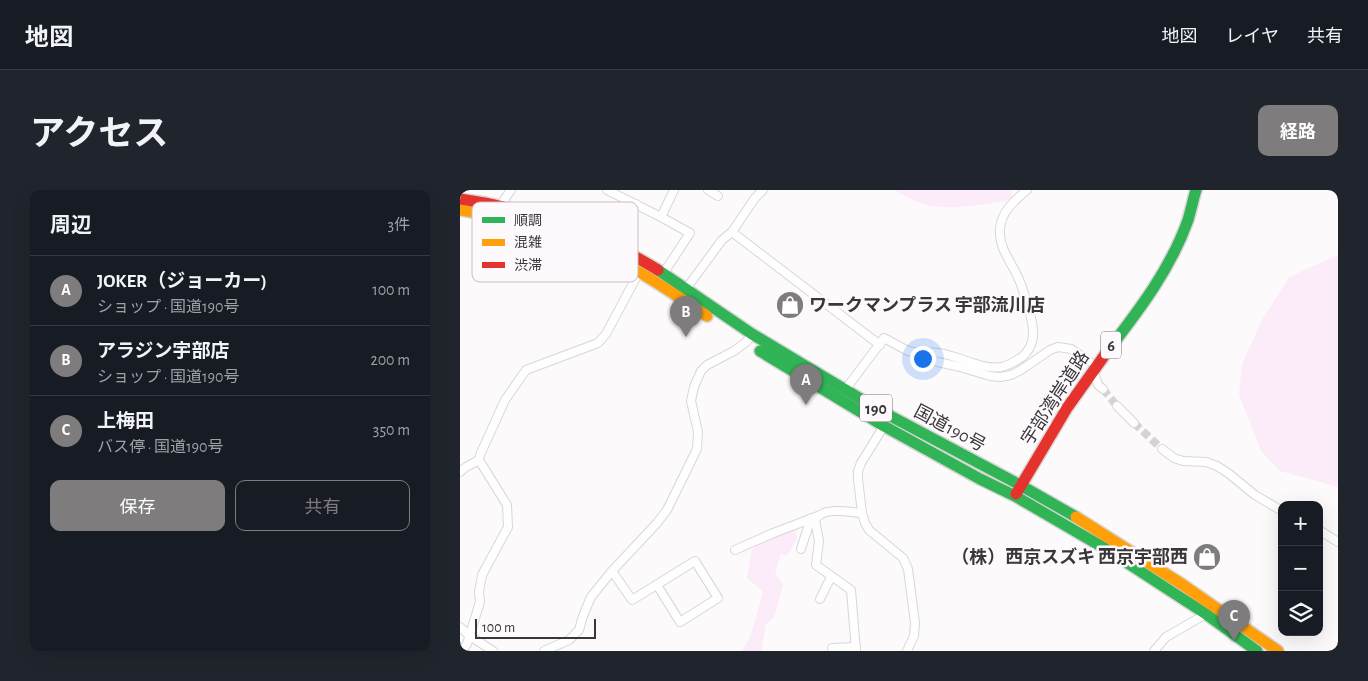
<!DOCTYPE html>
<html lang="ja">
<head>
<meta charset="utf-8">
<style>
  body { margin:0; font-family:"Alegreya Sans","Noto Sans JP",sans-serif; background:#20242c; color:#f1f3f6 }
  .controls { position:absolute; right:15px; bottom:15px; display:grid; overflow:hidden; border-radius:10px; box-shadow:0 5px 20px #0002 }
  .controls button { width:45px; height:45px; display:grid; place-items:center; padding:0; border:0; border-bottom:1px solid #363941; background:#171b24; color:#f1f3f6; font:25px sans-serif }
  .scale { position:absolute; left:15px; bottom:12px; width:121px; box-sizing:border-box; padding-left:5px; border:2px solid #393839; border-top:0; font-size:14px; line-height:18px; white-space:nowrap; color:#393839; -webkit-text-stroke:4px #fef9fd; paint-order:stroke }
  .you { position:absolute; left:462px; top:168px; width:18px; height:18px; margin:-12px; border:4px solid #fff; border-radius:50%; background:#1a73e8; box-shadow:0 0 0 8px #1a73e833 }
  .badge { display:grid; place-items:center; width:32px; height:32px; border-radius:50%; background:#7e7c7d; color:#fff; font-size:16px; font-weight:700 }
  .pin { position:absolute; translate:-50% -41px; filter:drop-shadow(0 1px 2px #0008) }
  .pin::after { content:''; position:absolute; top:26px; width:18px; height:15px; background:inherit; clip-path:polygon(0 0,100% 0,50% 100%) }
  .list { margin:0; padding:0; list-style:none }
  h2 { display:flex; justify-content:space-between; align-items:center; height:65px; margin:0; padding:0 20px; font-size:21px }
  h2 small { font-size:16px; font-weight:400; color:#9ea1a6 }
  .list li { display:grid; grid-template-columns:32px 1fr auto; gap:15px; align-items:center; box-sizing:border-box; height:70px; padding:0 20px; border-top:1px solid #363941 }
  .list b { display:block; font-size:19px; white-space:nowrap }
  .list p { margin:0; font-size:16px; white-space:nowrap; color:#9ea1a6 }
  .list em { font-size:16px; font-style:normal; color:#9ea1a6 }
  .actions { display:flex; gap:10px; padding:15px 20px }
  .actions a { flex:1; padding:11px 0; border:1px solid #7e7c7d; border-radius:10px; text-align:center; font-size:18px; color:#7e7c7d }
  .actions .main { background:#7e7c7d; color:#fff }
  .icon { flex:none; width:28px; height:28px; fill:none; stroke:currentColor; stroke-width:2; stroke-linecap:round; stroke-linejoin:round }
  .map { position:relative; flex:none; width:878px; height:461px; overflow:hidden; border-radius:10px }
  header { display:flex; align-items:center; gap:30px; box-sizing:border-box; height:70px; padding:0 25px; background:#171b24; border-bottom:1px solid #363941 }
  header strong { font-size:24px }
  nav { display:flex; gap:28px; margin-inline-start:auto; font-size:18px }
  .intro { display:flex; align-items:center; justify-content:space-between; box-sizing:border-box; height:120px; padding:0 30px }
  h1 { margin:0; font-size:35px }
  .button { padding:12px 22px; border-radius:10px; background:#7e7c7d; color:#fff; font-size:18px; font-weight:700 }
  main { display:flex; gap:30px; padding:0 30px }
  aside { flex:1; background:#171b24; border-radius:10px; box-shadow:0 5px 20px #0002 }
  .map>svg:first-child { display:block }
  .green { fill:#fcecf9 }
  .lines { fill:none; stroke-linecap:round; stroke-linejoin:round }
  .street-tunnel { stroke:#d6d3d5; stroke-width:8; stroke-dasharray:8 4; stroke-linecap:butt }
  .street-casing { stroke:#d9d6d8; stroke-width:10 }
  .fast-casing { stroke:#d7d6d7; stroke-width:14 }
  .slow-casing { stroke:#d7d6d7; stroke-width:14 }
  .jam-casing { stroke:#d7d6d7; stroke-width:14 }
  .street { stroke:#fffeff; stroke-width:8 }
  .fast { stroke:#30b455; stroke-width:11 }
  .slow { stroke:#ff9f0a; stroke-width:11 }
  .jam { stroke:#e5322d; stroke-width:11 }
  .labels { text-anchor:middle; stroke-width:5; stroke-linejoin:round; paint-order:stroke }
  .shield { fill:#fef9fd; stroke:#747274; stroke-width:1 }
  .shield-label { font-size:16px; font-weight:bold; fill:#393839 }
  .poi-label { font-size:18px; font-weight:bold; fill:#393839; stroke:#fef9fd; text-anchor:start }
  .street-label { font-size:18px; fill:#393839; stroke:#fef9fd }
  .key { fill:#fef9fd; stroke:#c3bfc2; stroke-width:1 }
  .key-label { font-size:14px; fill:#393839 }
</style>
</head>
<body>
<header>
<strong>地図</strong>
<nav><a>地図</a><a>レイヤ</a><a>共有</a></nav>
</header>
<div class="intro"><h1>アクセス</h1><a class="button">経路</a></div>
<main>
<aside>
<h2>周辺<small>3件</small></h2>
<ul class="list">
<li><span class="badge">A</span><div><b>JOKER（ジョーカー)</b><p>ショップ · 国道190号</p></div><em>100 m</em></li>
<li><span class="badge">B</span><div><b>アラジン宇部店</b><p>ショップ · 国道190号</p></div><em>200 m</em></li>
<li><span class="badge">C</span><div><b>上梅田</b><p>バス停 · 国道190号</p></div><em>350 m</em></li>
</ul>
<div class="actions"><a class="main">保存</a><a>共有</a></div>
</aside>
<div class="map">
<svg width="878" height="461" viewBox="0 0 878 461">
  <rect width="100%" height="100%" fill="#fdfafc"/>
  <g class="green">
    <path d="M435 0H551L552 10C526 14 497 20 470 16 460 14 444 6 435 0Z"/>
    <path d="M878 65V297L820 281 801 261 779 205 782 174 802 130 829 87Z"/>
    <path d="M335 340 337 349 327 366 321 364 315 383 323 395 314 427 306 434 301 461H282L290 447 303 402 287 388 292 359 307 348Z"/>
  </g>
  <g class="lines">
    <g class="street-tunnel">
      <path d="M643 199 657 216"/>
      <path d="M674 233 702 259"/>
    </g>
    <defs>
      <g id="street">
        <path d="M147 0 201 27 230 43 203 84"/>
        <path d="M248 0 258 6"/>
        <path d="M39 17 51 0"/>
        <path d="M201 27 214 0"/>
        <path d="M272 42 420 155"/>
        <path d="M159 49 176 14"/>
        <path d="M226 99 262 50 272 42 295 8 303 0"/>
        <path d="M459 163C466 163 473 162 479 163 500 166 520 180 542 177 549 175 556 171 562 167 579 153 573 132 567 114 565 107 563 99 560 92 554 75 538 59 540 39 541 22 554 11 567 0"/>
        <path d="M636 188 638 195 643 199"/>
        <path d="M385 200 424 148 448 161 459 163 478 172 500 177 530 186 540 187 551 185 561 180 590 160 598 157 611 159 629 171"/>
        <path d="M657 216 674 233"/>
        <path d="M424 236 401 273 398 281V289L402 323 405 333 409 340 443 368 448 379 455 433 454 446 447 461"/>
        <path d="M702 259 714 268 723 271 746 272 757 276 768 283 795 305 822 321"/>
        <path d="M0 282 6 277 19 270"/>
        <path d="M859 340 878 352"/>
        <path d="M341 359 351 328"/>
        <path d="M275 360 311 344 358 326"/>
        <path d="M152 381 172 410 235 371 258 408 220 432 197 395"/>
        <path d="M360 409 371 387"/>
        <path d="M0 437 10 446 33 461"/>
        <path d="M372 458 396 457"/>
        <path d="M2 461 7 454 20 412 19 402 22 385 48 337 47 315 19 270 20 265 45 210 66 180 138 153 146 144 179 82"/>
        <path d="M84 461 109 450 119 440 123 426 131 407 152 381 197 333 207 320 237 259 238 242 231 211 234 197 241 181 247 175 274 161 286 152 293 144"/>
        <path d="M396 461 391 400 356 375 359 351 355 330C364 316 388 322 402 323"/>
        <path d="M694 461 706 447 746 424"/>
      </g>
      <g id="fast">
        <path d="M198 80 292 144 347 177 421 221 560 295 616 327"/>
        <path d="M649 159C680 119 711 78 728 30 731 20 733 10 736 0"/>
        <path d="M300 161 424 236 520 289 555 306 646 359 746 424 797 461"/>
      </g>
      <g id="slow">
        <path d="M0 20C56 28 110 44 160 71 190 87 219 107 247 126"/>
        <path d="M616 327 723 395 818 461"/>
      </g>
      <g id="jam">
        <path d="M0 9C71 19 137 42 198 80"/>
        <path d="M556 304 607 218 649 159"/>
      </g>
    </defs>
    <use href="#street" class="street-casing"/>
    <use href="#fast" class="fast-casing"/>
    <use href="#slow" class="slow-casing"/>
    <use href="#jam" class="jam-casing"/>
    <use href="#street" class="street"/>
    <use href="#fast" class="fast"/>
    <use href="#slow" class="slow"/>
    <use href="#jam" class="jam"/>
  </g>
  <defs>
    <symbol id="shop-disc" viewBox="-11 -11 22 22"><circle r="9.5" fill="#7e7c7d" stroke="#fef9fd"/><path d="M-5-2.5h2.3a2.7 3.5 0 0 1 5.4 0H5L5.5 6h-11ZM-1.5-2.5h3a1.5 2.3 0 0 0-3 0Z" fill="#fff"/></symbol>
  </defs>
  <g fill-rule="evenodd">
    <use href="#shop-disc" x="314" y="99" width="32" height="32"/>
    <use href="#shop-disc" x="731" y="351" width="32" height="32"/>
  </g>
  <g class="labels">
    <g class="shield">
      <rect x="641" y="141.5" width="20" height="27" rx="4"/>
      <rect x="400" y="204.5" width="32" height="27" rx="4"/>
    </g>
    <g class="shield-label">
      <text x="651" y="161">6</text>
      <text x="416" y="224">190</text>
    </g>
    <g class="poi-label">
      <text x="349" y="121">ワークマンプラス 宇部流川店</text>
      <text x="728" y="373" text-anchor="end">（株）西京スズキ 西京宇部西</text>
    </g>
    <g class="street-label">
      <text transform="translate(595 208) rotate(-57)" y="6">宇部湾岸道路</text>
      <text transform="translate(490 238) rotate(28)" y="6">国道190号</text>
    </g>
  </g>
  <rect x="12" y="12" width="166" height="80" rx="8" class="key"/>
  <rect x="22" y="27" width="23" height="6" fill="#30b455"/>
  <rect x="22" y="49" width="23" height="7" fill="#ff9f0a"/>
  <rect x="22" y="72" width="23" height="6" fill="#e5322d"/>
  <g class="key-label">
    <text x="54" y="35">順調</text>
    <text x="54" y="57">混雑</text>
    <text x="54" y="80">渋滞</text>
  </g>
</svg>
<div class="controls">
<button>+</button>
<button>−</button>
<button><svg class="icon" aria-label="layers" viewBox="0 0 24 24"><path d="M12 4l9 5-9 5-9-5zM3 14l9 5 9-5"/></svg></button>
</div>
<div class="scale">100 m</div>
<div class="you"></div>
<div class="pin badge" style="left:346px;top:215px">A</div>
<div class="pin badge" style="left:226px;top:147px">B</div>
<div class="pin badge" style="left:774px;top:451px">C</div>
</div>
</main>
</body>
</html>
